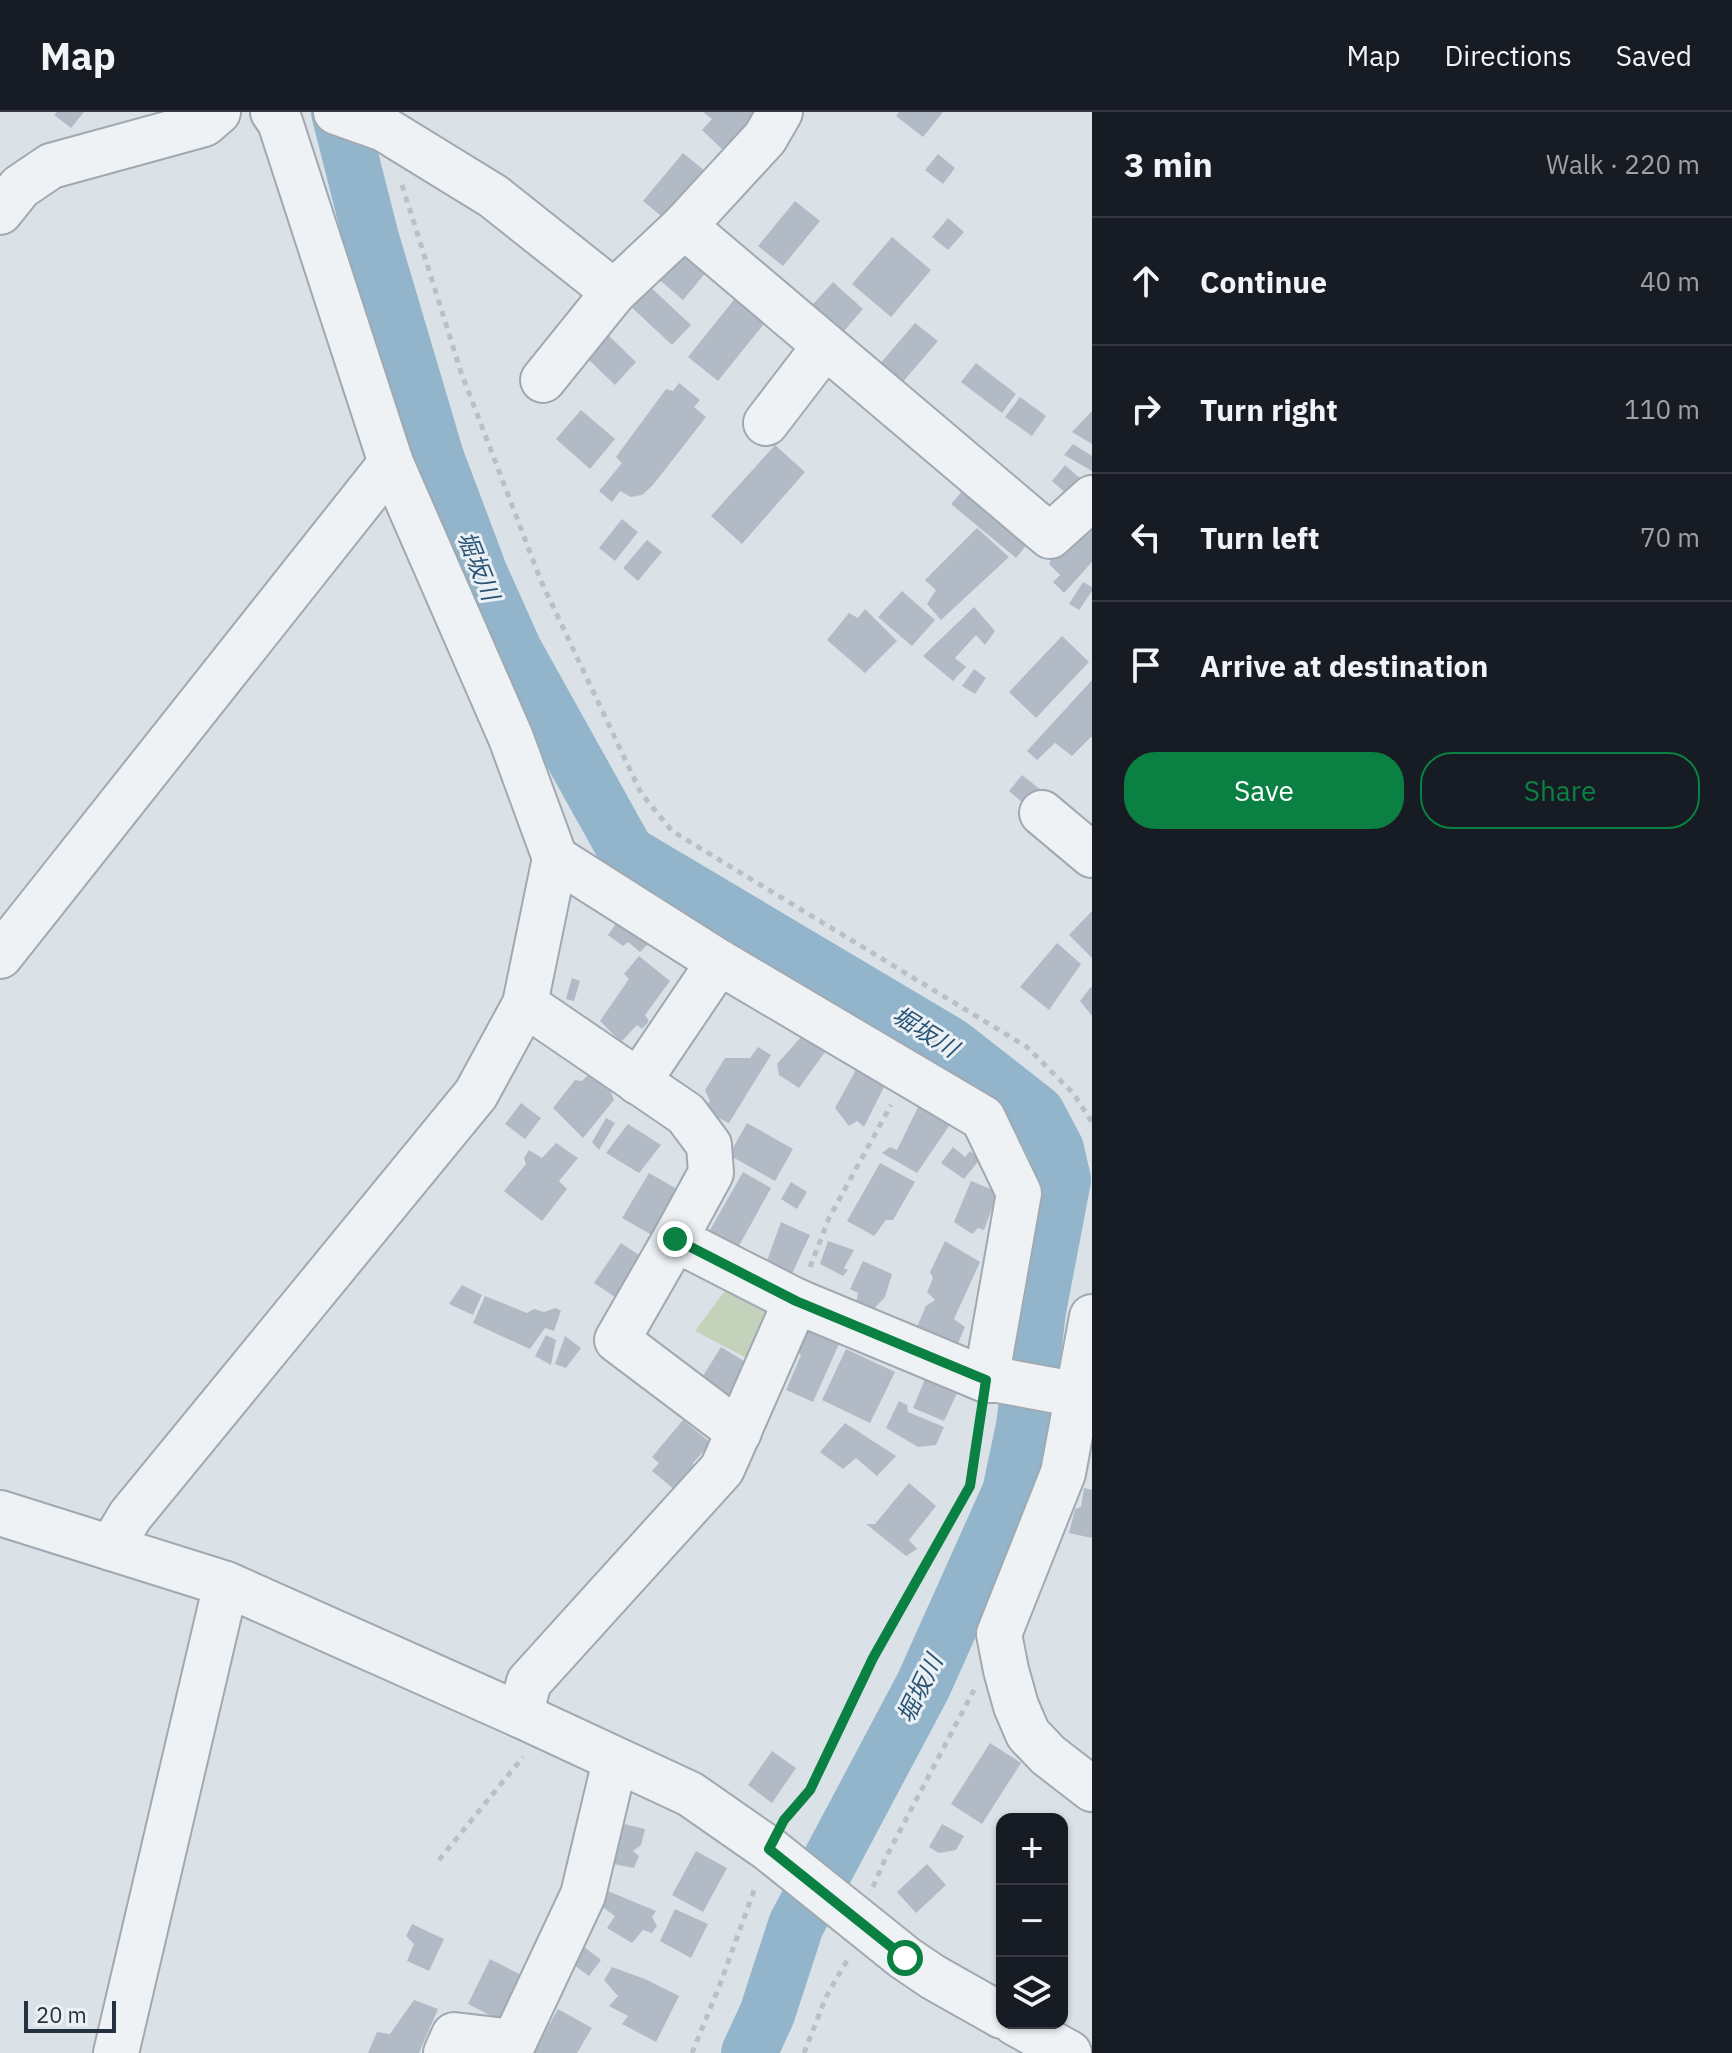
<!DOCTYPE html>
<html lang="en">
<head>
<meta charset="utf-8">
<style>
  body { margin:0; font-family:"IBM Plex Sans","Noto Sans JP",sans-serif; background:#20242c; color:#f1f3f6 }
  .controls { position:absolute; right:24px; bottom:24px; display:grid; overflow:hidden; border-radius:16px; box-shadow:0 2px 6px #0004 }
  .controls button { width:72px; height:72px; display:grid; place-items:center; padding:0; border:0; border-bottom:2px solid #363941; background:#171b24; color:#f1f3f6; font:40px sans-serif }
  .scale { position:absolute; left:24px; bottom:20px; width:92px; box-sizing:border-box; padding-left:8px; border:4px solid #24313f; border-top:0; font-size:22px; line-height:28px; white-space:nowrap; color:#24313f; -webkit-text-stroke:6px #ebf0f5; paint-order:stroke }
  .stop { position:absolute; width:24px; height:24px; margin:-18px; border:6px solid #0b8043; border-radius:50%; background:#fff }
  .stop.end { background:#0b8043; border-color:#fff; box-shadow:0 2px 8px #0008 }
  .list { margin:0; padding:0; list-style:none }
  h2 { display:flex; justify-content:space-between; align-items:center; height:104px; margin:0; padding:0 32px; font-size:34px }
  h2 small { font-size:26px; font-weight:400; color:#9ea1a6 }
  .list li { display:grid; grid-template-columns:52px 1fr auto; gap:24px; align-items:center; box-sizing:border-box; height:128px; padding:0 32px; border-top:2px solid #363941 }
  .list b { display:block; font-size:30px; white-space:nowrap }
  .list em { font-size:26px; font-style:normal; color:#9ea1a6 }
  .actions { display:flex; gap:16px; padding:24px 32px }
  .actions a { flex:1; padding:18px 0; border:2px solid #0b8043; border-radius:32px; text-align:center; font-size:28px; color:#0b8043 }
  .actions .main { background:#0b8043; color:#fff }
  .icon { flex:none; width:44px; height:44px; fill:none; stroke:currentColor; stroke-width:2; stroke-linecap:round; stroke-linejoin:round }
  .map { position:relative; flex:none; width:1092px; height:1941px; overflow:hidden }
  header { display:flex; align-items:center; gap:48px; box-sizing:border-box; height:112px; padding:0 40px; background:#171b24; border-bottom:2px solid #363941 }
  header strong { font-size:38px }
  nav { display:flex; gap:44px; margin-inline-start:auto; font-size:28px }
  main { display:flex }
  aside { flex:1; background:#171b24 }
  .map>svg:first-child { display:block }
  .green { fill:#c4d2bc }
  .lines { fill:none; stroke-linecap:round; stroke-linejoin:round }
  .river { stroke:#92b5cc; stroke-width:56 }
  .building { fill:#b2bbc5 }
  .minor-casing { stroke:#a0a9b1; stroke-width:48 }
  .path { stroke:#b9c0c6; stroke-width:5; stroke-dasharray:6 6; stroke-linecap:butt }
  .minor { stroke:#eef2f5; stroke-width:44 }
  .route { stroke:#0b8043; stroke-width:10 }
  .labels { text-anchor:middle; stroke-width:6; stroke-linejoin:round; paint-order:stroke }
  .water-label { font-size:24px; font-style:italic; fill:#2a5576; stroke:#ebf0f5 }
</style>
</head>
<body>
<header>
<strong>Map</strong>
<nav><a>Map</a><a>Directions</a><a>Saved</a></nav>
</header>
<main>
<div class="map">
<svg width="1092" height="1941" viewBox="0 0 1092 1941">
  <rect width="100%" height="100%" fill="#dbe2e7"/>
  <path class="green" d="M739 1160 796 1189 766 1256 695 1219Z"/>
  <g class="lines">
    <path class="river" d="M339 0 371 126 436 345 480 462 514 538 627 741 950 933 1037 1001 1056 1037 1063 1068 1038 1199 1024 1314 1010 1380 923 1574 796 1813 767 1902 749 1941"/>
  </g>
  <g class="building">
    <path d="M57 0H84L71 16 54 3Z"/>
    <path d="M703 0H761L730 45 702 18 712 7Z"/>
    <path d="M899 0H943L923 25 896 4Z"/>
    <path d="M683 41 711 64 672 113 643 89Z"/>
    <path d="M938 42 955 56 943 72 925 58Z"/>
    <path d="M795 89 820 109 783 154 758 134Z"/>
    <path d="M948 106 964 120 948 138 932 125Z"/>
    <path d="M892 125 931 158 891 205 852 172Z"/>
    <path d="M680 137 707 159 683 188 656 165Z"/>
    <path d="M645 170 691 213 672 233 627 191Z"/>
    <path d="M833 170 863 197 837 227 806 200Z"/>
    <path d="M741 179 771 203 718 269 688 245Z"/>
    <path d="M915 211 938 229 895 279 873 260Z"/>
    <path d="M606 221 636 250 615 273 585 244Z"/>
    <path d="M976 251 1016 282 1002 301 961 270Z"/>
    <path d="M679 271 700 288 694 295 706 305 653 373 642 383 631 385 620 379 612 390 599 379 622 351 616 345 666 277 673 279Z"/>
    <path d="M1020 285 1046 304 1032 324 1005 305Z"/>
    <path d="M581 298 615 327 590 357 556 327Z"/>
    <path d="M1092 299V332L1072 320Z"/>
    <path d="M1073 332 1092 344V359L1064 343Z"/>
    <path d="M775 333 805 360 742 432 711 404Z"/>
    <path d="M1065 353 1082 368 1068 383 1052 369Z"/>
    <path d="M969 371 1033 425 1016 446 951 392Z"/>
    <path d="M622 407 638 420 615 449 599 436Z"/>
    <path d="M1092 408V450L1064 481 1053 470 1060 463 1049 452 1057 435Z"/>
    <path d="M977 416 1009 445 941 508 927 492 936 478 925 468Z"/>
    <path d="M647 428 662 440 638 469 623 456Z"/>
    <path d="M1083 470 1092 475V479L1079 498 1069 492Z"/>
    <path d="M902 479 935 508 912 534 878 505Z"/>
    <path d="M974 495 995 519 985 533 976 523 955 546 966 555 953 569 923 544Z"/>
    <path d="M865 497 897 529 865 561 827 528 849 501 858 506Z"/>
    <path d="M1062 524 1089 550 1036 606 1009 580Z"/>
    <path d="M974 557 986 566 975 582 962 574Z"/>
    <path d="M1092 568V625H1091L1072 644 1055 631 1037 648 1027 639Z"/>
    <path d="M1022 663 1045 681 1031 698 1009 679Z"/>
    <path d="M1092 799V846L1069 823Z"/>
    <path d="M617 810 650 830 640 840 628 830 623 834 608 823Z"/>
    <path d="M1057 831 1081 852 1049 898 1020 875Z"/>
    <path d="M639 844 670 869 645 903 649 909 642 917 637 913 621 930 600 909 629 867 624 862Z"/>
    <path d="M572 866 580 869 574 889 566 887Z"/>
    <path d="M1092 875V904L1080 889 1090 876Z"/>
    <path d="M802 924 825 940 799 976 779 963 777 952Z"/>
    <path d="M758 935 771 943 729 1011 702 998 710 989 705 978 725 946H750Z"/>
    <path d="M857 956 885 973 864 1015 857 1009 849 1014 835 996Z"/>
    <path d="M589 962 611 980 614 988 583 1026 553 996 575 968 582 969Z"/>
    <path d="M924 983 958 1001 917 1061 882 1041 890 1035 897 1038Z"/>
    <path d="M521 991 541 1006 525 1027 505 1012Z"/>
    <path d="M606 1006 615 1011 599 1038 592 1030Z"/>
    <path d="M747 1011 793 1037 775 1069 729 1043Z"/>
    <path d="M628 1012 661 1033 639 1061 606 1041Z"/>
    <path d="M556 1031 578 1046 559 1069 567 1077 542 1109 504 1079 526 1052 524 1046 529 1038 542 1046Z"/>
    <path d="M953 1035 965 1045 970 1039 980 1047 964 1067 941 1051Z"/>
    <path d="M880 1051 915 1070 893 1108H886L874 1124 847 1109Z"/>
    <path d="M743 1060 771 1076 735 1141 706 1125Z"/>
    <path d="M649 1061 684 1081 657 1126 622 1106Z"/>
    <path d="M971 1069 998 1080 984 1118 978 1116 972 1122 954 1110Z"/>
    <path d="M791 1070 807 1080 797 1097 781 1087Z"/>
    <path d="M781 1110 810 1123 790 1166 764 1157Z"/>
    <path d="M828 1129 854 1138 844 1156 848 1158 843 1164 820 1152Z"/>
    <path d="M945 1129 980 1150 954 1207 965 1215 953 1243 913 1224 926 1194 935 1188 927 1180 933 1166 930 1160Z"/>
    <path d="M621 1131 645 1147 618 1187 594 1171Z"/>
    <path d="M863 1149 892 1162 885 1185 868 1203 856 1193 858 1181 850 1177Z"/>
    <path d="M462 1173 482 1183 473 1203 449 1192Z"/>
    <path d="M485 1184 527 1201 534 1197 544 1200 556 1196 561 1199 554 1219 545 1216 530 1237 473 1211Z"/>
    <path d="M812 1204 844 1221 813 1290 786 1278 801 1243 796 1237Z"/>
    <path d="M546 1223 556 1228 551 1253 535 1244Z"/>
    <path d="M565 1224 581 1236 566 1256 555 1252Z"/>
    <path d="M721 1235 752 1254 729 1291 698 1272Z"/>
    <path d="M846 1237 895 1260 870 1311 822 1288Z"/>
    <path d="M927 1262 959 1277 944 1309 913 1296Z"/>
    <path d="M899 1289 907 1293 908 1300 944 1315 936 1333 918 1335 886 1316Z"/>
    <path d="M683 1308 711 1331 693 1351 697 1357 675 1378 652 1359 659 1351 652 1345Z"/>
    <path d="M845 1311 896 1344 877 1364 856 1346 843 1357 820 1340Z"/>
    <path d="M909 1371 936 1394 909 1428 917 1437 906 1444 866 1412H875Z"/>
    <path d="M1084 1376 1092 1378V1426L1069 1421 1075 1397 1081 1395Z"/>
    <path d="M990 1631 1021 1651 982 1712 951 1692Z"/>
    <path d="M772 1639 796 1656 772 1691 748 1673Z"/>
    <path d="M616 1710 645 1717 641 1733 633 1739 639 1744 634 1756 608 1751Z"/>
    <path d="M942 1712 964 1724 956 1738 939 1741 929 1735Z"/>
    <path d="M696 1739 727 1756 703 1800 672 1783Z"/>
    <path d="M927 1752 946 1773 916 1801 897 1780Z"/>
    <path d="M608 1779 656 1799 652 1805 657 1814 652 1821 643 1818 632 1831 607 1816 615 1804 601 1794Z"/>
    <path d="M675 1797 708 1812 691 1846 660 1829Z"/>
    <path d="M412 1812 444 1827 429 1859 407 1849 414 1832 406 1824Z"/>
    <path d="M579 1831 601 1848 589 1864 567 1848Z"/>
    <path d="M490 1847 523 1864 501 1909 468 1892Z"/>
    <path d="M612 1855 645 1867 679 1884 656 1930 622 1912 628 1904 609 1894 618 1884 604 1868Z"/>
    <path d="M414 1888 438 1897 419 1941H368L377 1920 390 1922Z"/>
    <path d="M558 1897 592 1916 577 1941H533Z"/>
  </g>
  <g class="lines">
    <defs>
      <g id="minor">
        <path d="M336 0 384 17 493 84 614 180 684 114 765 26 780 0"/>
        <path d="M0 100 20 75 51 54 204 12 218 0"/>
        <path d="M684 114 1050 424 1092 386"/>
        <path d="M543 268 614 180"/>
        <path d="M766 311 825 234"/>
        <path d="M1042 701 1092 743"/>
        <path d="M555 746 719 850 983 1006 1019 1081 986 1268"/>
        <path d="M0 844 391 351"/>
        <path d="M525 892 686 1002 709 1033 711 1061 675 1127 796 1189 986 1268H998L1079 1283"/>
        <path d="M638 970 719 850"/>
        <path d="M675 1127 617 1228 739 1320"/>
        <path d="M1092 1205 1063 1361 999 1522 1006 1558 1016 1594 1028 1622 1048 1643 1092 1677"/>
        <path d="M0 1401 226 1472 520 1603 690 1682 769 1737 905 1846 933 1865 1002 1904"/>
        <path d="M111 1436 130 1404 476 982 525 892 555 746 511 626 391 351 280 10 273 0"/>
        <path d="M520 1603 529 1570 722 1357 796 1189"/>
        <path d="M1015 1911 1069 1941"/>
        <path d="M116 1941 226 1472"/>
        <path d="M446 1941 454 1923 514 1930 583 1783 615 1649"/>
      </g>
    </defs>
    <use href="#minor" class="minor-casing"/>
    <g class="path">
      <path d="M402 73 461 260 541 469 641 681 672 719 1027 935 1073 981 1092 1010"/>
      <path d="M810 1155 829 1106 891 993"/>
      <path d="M786 1706 810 1678 873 1546 970 1374 981 1301"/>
      <path d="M439 1748 523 1645"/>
      <path d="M873 1775 885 1747 974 1578"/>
      <path d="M692 1941 719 1875 756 1773"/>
      <path d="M804 1941 826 1885 849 1845"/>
    </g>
    <use href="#minor" class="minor"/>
  </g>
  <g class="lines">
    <path class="route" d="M675 1127 796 1189 986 1268 970 1374 873 1546 810 1678 784 1708 769 1737 905 1846"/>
  </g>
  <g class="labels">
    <g class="water-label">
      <text transform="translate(478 454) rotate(68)" y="8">堀坂川</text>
      <text transform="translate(925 920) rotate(32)" y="8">堀坂川</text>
      <text transform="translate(920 1577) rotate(-64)" y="8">堀坂川</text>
    </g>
  </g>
</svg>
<div class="controls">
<button>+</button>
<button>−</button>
<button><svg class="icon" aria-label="layers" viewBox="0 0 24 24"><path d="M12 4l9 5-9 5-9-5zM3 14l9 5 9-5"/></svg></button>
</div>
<div class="scale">20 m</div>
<div class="stop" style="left:905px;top:1846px"></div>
<div class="stop end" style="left:675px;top:1127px"></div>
</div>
<aside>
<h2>3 min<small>Walk · 220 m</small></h2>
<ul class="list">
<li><svg class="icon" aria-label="ahead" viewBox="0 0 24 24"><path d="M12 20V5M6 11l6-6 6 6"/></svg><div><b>Continue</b></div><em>40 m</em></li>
<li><svg class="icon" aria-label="right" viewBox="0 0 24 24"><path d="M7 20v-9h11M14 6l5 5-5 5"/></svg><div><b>Turn right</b></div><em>110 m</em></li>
<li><svg class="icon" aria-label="left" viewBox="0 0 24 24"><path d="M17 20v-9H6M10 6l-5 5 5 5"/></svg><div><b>Turn left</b></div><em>70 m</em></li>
<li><svg class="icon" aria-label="arrive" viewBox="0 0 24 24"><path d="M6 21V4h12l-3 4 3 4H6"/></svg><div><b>Arrive at destination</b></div></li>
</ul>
<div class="actions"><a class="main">Save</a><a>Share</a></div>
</aside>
</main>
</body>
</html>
